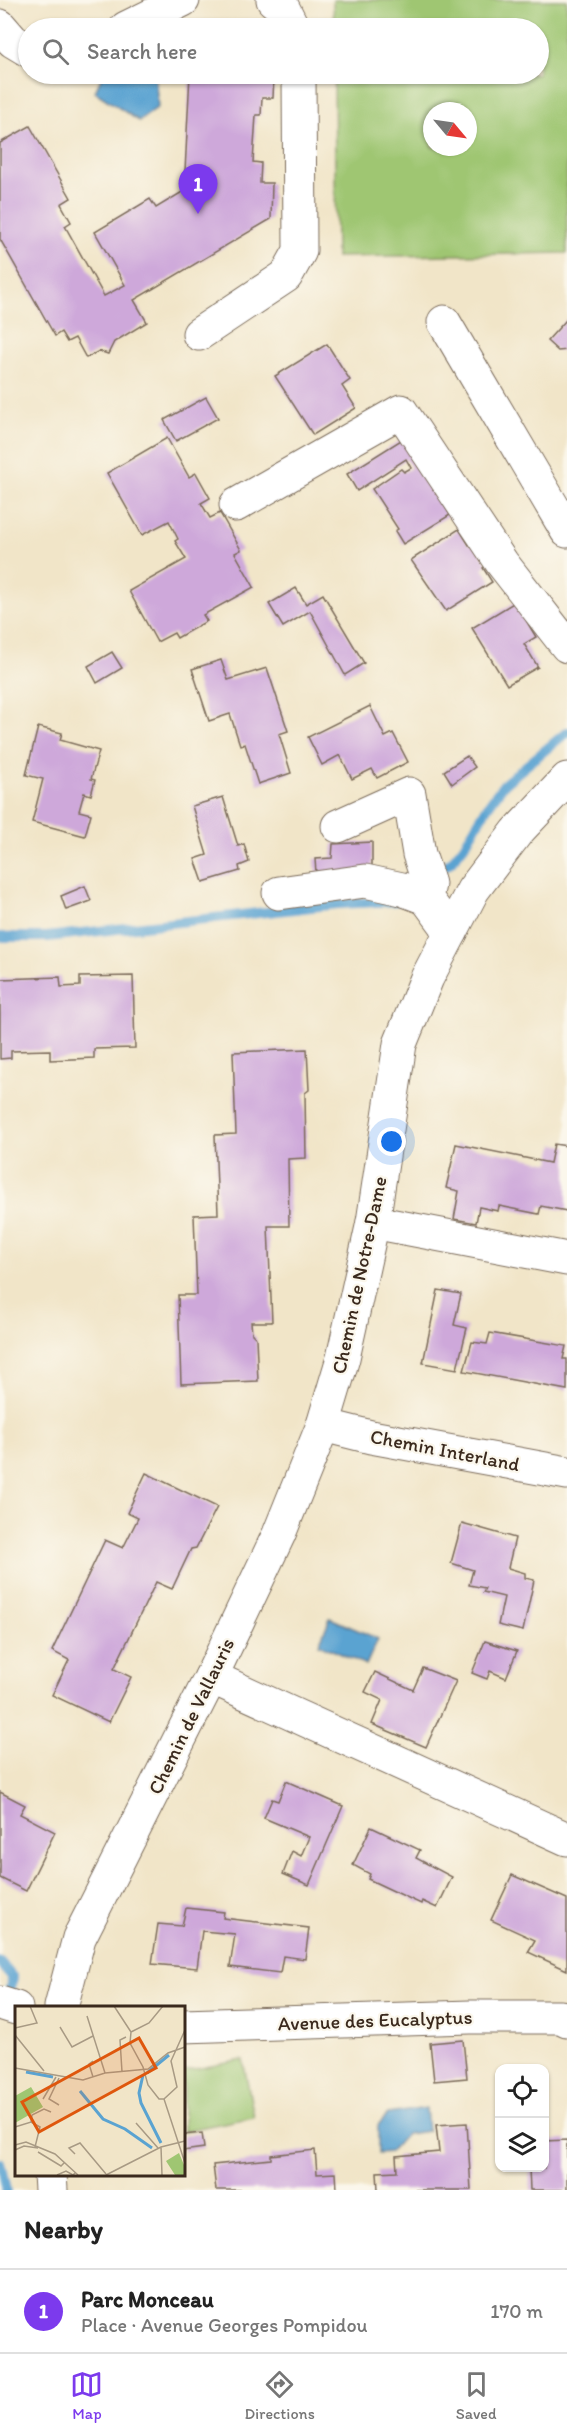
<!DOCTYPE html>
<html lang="en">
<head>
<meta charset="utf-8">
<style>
  body { margin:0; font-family:Itim,sans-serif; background:#f6f6f6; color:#222 }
  .controls { position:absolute; right:18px; bottom:18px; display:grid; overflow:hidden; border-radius:12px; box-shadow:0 2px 4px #0004 }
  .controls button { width:54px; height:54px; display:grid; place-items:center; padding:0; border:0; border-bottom:2px solid #e0e0e0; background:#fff; color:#222; font:30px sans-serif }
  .compass { position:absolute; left:423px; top:102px; width:54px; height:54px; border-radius:50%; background:#fff; box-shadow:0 2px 4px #0004; rotate:119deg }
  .you { position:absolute; left:392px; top:1142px; width:21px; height:21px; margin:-15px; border:4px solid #fff; border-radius:50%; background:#1a73e8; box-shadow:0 0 0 9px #1a73e833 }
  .badge { display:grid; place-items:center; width:39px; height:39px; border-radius:50%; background:#7c3aed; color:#fff; font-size:20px; font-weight:700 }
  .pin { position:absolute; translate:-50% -50px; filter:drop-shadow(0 2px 3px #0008) }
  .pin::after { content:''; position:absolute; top:32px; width:21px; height:18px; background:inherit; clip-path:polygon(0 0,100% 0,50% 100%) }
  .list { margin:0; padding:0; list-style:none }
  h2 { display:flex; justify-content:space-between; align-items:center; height:78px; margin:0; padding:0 24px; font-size:26px }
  h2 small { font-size:20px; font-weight:400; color:#767676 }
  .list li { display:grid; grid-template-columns:39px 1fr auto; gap:18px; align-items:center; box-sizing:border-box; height:84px; padding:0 24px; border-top:2px solid #e0e0e0 }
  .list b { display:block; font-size:22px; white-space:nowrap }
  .list p { margin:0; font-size:20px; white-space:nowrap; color:#767676 }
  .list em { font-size:20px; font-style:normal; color:#767676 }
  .icon { flex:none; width:33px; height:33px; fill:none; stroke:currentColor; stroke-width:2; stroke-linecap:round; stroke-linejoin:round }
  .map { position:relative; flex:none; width:567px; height:2190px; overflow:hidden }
  .search { position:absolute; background:#fff; box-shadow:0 2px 4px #0004; left:18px; right:18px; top:18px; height:66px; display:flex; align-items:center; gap:15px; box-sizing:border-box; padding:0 21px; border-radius:33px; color:#767676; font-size:22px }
  .sheet { height:162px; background:#fff }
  nav { display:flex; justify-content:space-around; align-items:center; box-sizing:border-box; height:84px; border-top:2px solid #e0e0e0; background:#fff; font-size:16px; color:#767676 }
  nav a { display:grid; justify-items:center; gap:3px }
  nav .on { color:#7c3aed }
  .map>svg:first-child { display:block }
  .green { fill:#9fc672; stroke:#6d7848; stroke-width:1.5; fill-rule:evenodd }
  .water { fill:#5aa3d1; stroke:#4a6678; stroke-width:1.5 }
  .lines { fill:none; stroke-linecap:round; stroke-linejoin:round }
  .stream { stroke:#5aa3d1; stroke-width:10 }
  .building { fill:#cea8da }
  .minor-casing { stroke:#7b6b5a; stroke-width:35 }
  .minor { stroke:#fff; stroke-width:33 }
  .labels { text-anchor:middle; stroke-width:4.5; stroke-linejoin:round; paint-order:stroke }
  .street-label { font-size:20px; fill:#3b2a1e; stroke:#fbf7ec }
  .inset-river { fill:none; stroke:#5aa3d1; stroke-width:3 }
  .inset-road { fill:none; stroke:#a89a84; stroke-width:1.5 }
  .view { fill:#df570d; fill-opacity:0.15; stroke:#df570d; stroke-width:3 }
  .inset-edge { fill:none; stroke:#3b2a1e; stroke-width:3 }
</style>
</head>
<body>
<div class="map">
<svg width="567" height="2190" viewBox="0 0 567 2190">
  <rect width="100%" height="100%" fill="#fbf7ec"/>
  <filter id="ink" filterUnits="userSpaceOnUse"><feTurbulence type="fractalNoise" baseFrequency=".0167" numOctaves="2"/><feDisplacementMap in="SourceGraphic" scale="12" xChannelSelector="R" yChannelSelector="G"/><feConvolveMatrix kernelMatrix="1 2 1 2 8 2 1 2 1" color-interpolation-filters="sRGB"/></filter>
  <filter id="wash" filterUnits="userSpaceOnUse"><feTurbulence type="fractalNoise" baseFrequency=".008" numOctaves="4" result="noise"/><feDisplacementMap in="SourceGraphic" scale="24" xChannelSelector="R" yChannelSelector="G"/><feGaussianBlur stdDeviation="1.35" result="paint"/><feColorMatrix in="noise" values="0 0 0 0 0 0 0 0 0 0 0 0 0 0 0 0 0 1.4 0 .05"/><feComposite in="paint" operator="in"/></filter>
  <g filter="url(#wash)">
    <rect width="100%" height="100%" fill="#f1e5c8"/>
    <g class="green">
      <path d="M333 0H567V253L336 257 334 74H538V28H334ZM432 111H468V147H432Z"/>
      <path d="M243 2060 254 2117 183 2131V2071Z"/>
    </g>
    <g class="water">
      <path d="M103 74H155L158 107 139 121 95 92Z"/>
      <path d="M330 1618 378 1639 366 1665 319 1644Z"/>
      <path d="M426 2108 428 2131 406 2134 390 2152 378 2153V2125L388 2114Z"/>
    </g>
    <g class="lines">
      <g class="stream">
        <path d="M431 876 452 861 464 846 488 806 504 784 567 732"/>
        <path d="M0 937H47L337 904 397 901"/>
        <path d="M0 1962 13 1978 5 2002"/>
        <path d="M0 2162 6 2190"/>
      </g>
    </g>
    <g id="blocks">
      <g class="building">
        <path d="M190 74H274L273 98H262L261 115H256L253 162 261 163 260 183H272L271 219 134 300 147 322 114 342 108 354 99 351 86 358 75 338 67 342 61 332 55 336 0 239V143L30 126 71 198 61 204 71 222 65 226 104 296 125 285 95 232 150 199 156 208 184 191Z"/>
        <path d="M567 319V350L558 351 547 341Z"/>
        <path d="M327 344 350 380 342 386 356 408 313 435 275 376Z"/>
        <path d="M206 397 218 418 176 441 164 420Z"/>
        <path d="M409 435 447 497 441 500 450 515 403 544 395 531 398 529 372 489 401 469 404 472 411 468 406 459 357 491 347 474Z"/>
        <path d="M167 438 189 477 196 473 210 498 201 503 210 518 220 513 241 550 235 553 254 587 203 615 207 621 189 631 177 638 174 633 157 642 129 591 186 559 175 541 178 539 169 521 142 535 107 473Z"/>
        <path d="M459 529 469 545 474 542 488 564 483 568 492 582 446 611 411 560Z"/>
        <path d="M296 588 306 604 323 594 364 663 345 675 310 611 283 627 269 604Z"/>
        <path d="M515 602 536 637 524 644 538 667 507 685 472 628Z"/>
        <path d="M112 652 122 668 97 683 88 666Z"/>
        <path d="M221 660 228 680 267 668 288 731 279 734 291 773 258 784 245 744 240 745 230 714 209 721 192 669Z"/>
        <path d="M370 706 385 737 393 733 408 762 377 778 372 769 352 779 340 755 322 765 308 737Z"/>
        <path d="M38 727 62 733 60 740 99 751 91 779 95 780 91 795 84 793 79 811 91 814 85 836 32 822 43 779 26 775Z"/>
        <path d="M467 756 475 767 452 784 444 771Z"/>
        <path d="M223 797 238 846 244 844 249 862 239 866 240 871 203 882 195 859 207 855 192 806Z"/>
        <path d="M372 842V872L316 873 315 859 332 858 333 844Z"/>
        <path d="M85 886 91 901 66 910 61 896Z"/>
        <path d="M133 976 135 1048 94 1049V1058L50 1060V1050L11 1051V1058L0 1059V979L60 977 61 987 80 986V977Z"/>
        <path d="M307 1049 309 1090 305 1093 306 1158 288 1159 289 1226H268L272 1322H251L252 1334 256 1338 258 1381 181 1384 178 1295H197L194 1215 218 1214 215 1135 236 1134 233 1052Z"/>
        <path d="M456 1144 550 1163 554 1144 567 1146V1211L541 1206 539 1214 499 1206 498 1211 479 1207 476 1223 454 1219 459 1191 446 1188Z"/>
        <path d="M438 1290 461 1294 454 1325 467 1328 457 1369 423 1363Z"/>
        <path d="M490 1333 566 1346 563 1359H567V1390L464 1371 472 1342 487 1344Z"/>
        <path d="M146 1473 217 1507 196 1548 191 1549 172 1589 156 1582 114 1669 131 1677 109 1722 52 1695 69 1660 52 1651 105 1540 123 1548 138 1518 127 1513Z"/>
        <path d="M462 1523 515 1538 508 1568 525 1573V1578L534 1580 523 1631 498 1625 504 1597 483 1592 485 1588 469 1585 473 1570 451 1563Z"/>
        <path d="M485 1641 517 1651 506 1678 490 1671 487 1679 472 1673Z"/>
        <path d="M423 1668 456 1681 426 1747 372 1724 382 1700 365 1692 375 1672 413 1690Z"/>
        <path d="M286 1781 343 1806 309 1885 283 1874 292 1851 301 1856 309 1837 264 1818 272 1799 278 1801Z"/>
        <path d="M0 1792 25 1805 20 1814 55 1832 26 1891 0 1878Z"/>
        <path d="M371 1827 420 1850 416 1858 452 1877 437 1908 422 1901 421 1904 368 1879 370 1874 353 1865Z"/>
        <path d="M512 1875 567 1899V1970L528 1952 535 1940 491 1920Z"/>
        <path d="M186 1908 224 1912 223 1918 309 1928 305 1959 283 1956 280 1973 230 1967 235 1934 202 1931 197 1968 152 1964 158 1924 182 1926Z"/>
        <path d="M463 2040 467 2078 434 2081 430 2043Z"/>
        <path d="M467 2123 471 2190H378L377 2172 397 2171 396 2156 439 2152 436 2125Z"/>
        <path d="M202 2133 204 2148 183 2151V2135Z"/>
        <path d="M567 2140V2190H530L529 2168H544V2141Z"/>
        <path d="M315 2150 317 2174 336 2173 337 2190H216L213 2165 271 2159V2155Z"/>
      </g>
    </g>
  </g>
  <g filter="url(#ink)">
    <use href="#blocks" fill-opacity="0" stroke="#7b6b5a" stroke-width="1.5"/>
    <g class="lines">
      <defs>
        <g id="minor">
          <path d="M273 0 283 8 293 28"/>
          <path d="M0 26 13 41 28 50"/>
          <path d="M126 28 183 0"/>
          <path d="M444 322 567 531"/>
          <path d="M199 334 286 276 300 251 299 74"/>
          <path d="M236 505 401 411 502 563 567 646"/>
          <path d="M338 826 409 794 419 854 429 884 426 898 451 932"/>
          <path d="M279 893 365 881 402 889 426 898"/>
          <path d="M373 1222 567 1259"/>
          <path d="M323 1425 371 1437 567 1473"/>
          <path d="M211 1677 567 1839"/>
          <path d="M0 2003 16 2008"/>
          <path d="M61 2007 79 1938 211 1677 279 1534 323 1425 343 1358 373 1222 400 1044 427 978 473 890 517 832 567 779"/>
          <path d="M183 2026 470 2017H561L567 2020"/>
          <path d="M50 2174 51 2190"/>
        </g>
      </defs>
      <use href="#minor" class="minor-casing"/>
      <use href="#minor" class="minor"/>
    </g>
  </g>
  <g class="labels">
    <g class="street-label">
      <text transform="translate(359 1275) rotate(-78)" y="7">Chemin de Notre-Dame</text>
      <text transform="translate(445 1450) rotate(11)" y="7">Chemin Interland</text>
      <text transform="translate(191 1716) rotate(-64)" y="7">Chemin de Vallauris</text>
      <text transform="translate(375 2020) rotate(-2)" y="7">Avenue des Eucalyptus</text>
    </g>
  </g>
  <g transform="translate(15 2006)">
    <rect width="170" height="170" fill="#f1e5c8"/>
    <path d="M16 81 28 101 0 117V90ZM164 147 169 159V169H160L151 155Z" fill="#9fc672"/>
    <path class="inset-river" d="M11 66 38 71M132 67 154 49M128 69 124 87 126 97 146 137M65 85 88 113 110 123 137 142"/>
    <path class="inset-road" d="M99 0 116 26 115 37 128 61 133 79 144 93H149M72 10 90 67M45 21 57 41 78 30M0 22 22 17 15 0M170 24 156 55 162 81 149 93 170 157M116 26 134 17 148 0M0 29 29 65M0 62 68 74 90 67 133 63 153 47 170 41M107 66 105 34 111 31M78 71 74 58 78 55M44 72 34 93 44 99M28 93 41 71M16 116 17 109 29 103 36 106M121 117 143 142M0 121 16 116 25 121 20 141M0 139 11 136 40 148 63 169M146 141 147 169M0 144 9 140 23 142M23 146 46 160 49 157M60 148 54 142 65 137 91 168M42 169 51 165 58 169 60 167M91 169 146 141 170 135"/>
    <path class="view" d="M124 32 141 62 24 126 7 96Z"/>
    <rect width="170" height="170" class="inset-edge"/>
  </g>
</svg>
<div class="controls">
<button><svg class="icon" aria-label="locate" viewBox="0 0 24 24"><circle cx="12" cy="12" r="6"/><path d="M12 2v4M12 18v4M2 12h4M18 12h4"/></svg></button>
<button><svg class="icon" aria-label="layers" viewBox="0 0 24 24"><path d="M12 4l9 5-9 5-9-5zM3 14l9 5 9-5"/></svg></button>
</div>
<svg class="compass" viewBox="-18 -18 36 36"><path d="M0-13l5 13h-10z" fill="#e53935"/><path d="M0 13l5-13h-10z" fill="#767676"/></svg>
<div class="you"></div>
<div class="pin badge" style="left:198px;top:214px">1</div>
<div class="search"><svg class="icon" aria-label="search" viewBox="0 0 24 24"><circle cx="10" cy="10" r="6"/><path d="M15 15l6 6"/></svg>Search here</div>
</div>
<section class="sheet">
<h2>Nearby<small></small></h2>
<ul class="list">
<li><span class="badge">1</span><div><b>Parc Monceau</b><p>Place · Avenue Georges Pompidou</p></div><em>170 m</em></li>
</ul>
</section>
<nav>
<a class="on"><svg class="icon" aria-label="map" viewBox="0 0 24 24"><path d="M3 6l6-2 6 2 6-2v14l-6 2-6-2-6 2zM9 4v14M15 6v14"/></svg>Map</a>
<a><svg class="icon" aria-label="directions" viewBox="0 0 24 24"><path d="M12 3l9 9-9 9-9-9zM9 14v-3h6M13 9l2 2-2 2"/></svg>Directions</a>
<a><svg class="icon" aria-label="saved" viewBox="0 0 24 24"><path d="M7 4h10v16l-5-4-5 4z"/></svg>Saved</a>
</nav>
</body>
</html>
